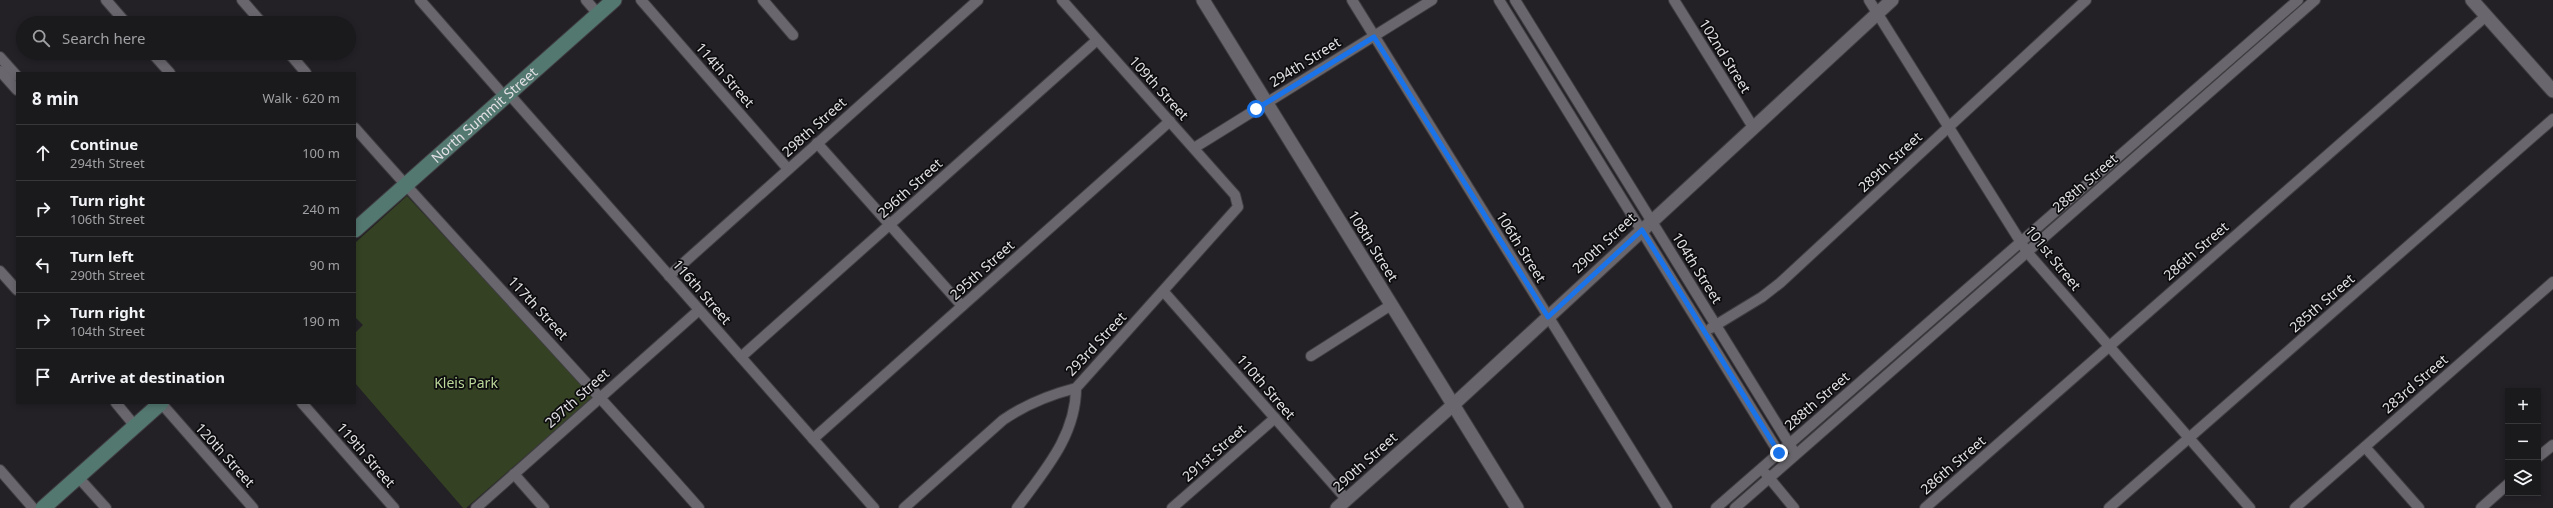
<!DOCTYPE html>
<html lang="en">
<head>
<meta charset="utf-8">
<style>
  body { margin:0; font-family:"Noto Sans",sans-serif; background:#232225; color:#f1f3f6 }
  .controls { position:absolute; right:12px; bottom:12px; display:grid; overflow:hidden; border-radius:0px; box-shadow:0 2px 6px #0003 }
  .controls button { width:36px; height:36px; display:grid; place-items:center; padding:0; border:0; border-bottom:1px solid #38383b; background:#1a191c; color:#f1f3f6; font:20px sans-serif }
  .stop { position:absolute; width:12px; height:12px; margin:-9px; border:3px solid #1a73e8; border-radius:50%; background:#fff }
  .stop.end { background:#1a73e8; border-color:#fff; box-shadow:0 1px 4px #0008 }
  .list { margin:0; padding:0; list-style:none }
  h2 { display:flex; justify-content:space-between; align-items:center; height:52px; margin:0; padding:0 16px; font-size:17px }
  h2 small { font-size:13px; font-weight:400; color:#9fa0a3 }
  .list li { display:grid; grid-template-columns:26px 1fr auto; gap:12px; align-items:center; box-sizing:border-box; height:56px; padding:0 16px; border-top:1px solid #38383b }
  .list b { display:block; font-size:15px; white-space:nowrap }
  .list p { margin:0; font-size:13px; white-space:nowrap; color:#9fa0a3 }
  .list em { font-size:13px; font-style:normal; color:#9fa0a3 }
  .icon { flex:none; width:22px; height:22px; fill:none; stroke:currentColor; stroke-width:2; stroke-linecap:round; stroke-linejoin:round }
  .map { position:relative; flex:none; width:2553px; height:508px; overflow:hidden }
  .search { position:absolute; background:#1a191c; box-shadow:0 2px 6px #0003; left:16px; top:16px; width:340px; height:44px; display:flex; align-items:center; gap:10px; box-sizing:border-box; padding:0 14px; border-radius:22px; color:#9fa0a3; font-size:15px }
  .panel { position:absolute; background:#1a191c; box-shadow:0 2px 6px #0003; left:16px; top:72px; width:340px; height:332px; border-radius:0px }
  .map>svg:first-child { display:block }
  .green { fill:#344223 }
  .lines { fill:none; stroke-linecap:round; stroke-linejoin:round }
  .minor-casing { stroke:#403e42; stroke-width:12 }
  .tertiary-casing { stroke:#403e42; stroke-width:15 }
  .secondary-casing { stroke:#403e42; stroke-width:17 }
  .minor { stroke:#69676d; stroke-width:10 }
  .tertiary { stroke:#69676d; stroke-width:13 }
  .secondary { stroke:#537870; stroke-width:15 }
  .route { stroke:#1a73e8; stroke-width:5 }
  .labels { text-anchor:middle; stroke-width:3.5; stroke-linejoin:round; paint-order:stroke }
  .street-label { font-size:14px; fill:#e2e0e4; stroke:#0c0b0d }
  .park-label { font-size:14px; fill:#bbd89a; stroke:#0c0b0d }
</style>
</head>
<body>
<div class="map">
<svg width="2553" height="508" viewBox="0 0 2553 508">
  <rect width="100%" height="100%" fill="#232126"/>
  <path class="green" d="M407 196 593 397 466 508H463L355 383V333L363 325 355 317V243Z"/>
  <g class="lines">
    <defs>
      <g id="minor">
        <path d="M106 0 126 23"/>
        <path d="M242 0 262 23"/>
        <path d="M420 0 505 97"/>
        <path d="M586 0 598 14"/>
        <path d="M641 0 788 169"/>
        <path d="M763 0 793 35"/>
        <path d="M1352 0 1667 508"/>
        <path d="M1499 0 1779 453"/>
        <path d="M1515 0 1793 450"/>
        <path d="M1674 0 1753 127"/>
        <path d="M1869 0 2027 252 2250 508"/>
        <path d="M152 53 170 73"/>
        <path d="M289 53 306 73"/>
        <path d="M0 57 17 76"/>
        <path d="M0 71 17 90"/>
        <path d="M509 94 874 508"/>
        <path d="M355 128C468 256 586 380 699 508"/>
        <path d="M817 143 962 306"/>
        <path d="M1194 148 1432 0"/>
        <path d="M0 271 17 290"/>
        <path d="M669 276 978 0"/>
        <path d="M1164 292 1347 500"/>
        <path d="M1711 328 1762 297 1780 283 2086 0"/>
        <path d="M1311 356 1391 305"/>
        <path d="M741 357 1097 40"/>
        <path d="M116 403 135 426"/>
        <path d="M161 403 253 508"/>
        <path d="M302 403 394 508"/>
        <path d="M813 439 1170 121"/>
        <path d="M2365 447 2419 508"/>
        <path d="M2538 457 2553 445"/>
        <path d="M0 470 33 508"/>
        <path d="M514 474 544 508"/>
        <path d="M1766 474 1794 508"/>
        <path d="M78 477 106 508"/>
        <path d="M476 508 699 310"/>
        <path d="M904 508 1003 420C1026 404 1049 395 1076 388L1238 207 1235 195 1062 0"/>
        <path d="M1017 508C1044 471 1076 436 1076 388"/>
        <path d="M1172 508 1275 418"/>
        <path d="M1716 508 2298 0"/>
        <path d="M1735 508 2315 0"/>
        <path d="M1925 508 2486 16"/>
        <path d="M2109 508 2553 119"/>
        <path d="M2295 508 2553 282"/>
        <path d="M2481 508 2508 484"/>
      </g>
      <g id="tertiary">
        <path d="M1203 0 1517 508"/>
        <path d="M2472 0 2553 91"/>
        <path d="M1337 508 1453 405 1892 0"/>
      </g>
      <g id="secondary">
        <path id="s1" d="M355 230 614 0"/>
        <path d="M43 508 161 403"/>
      </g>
    </defs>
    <use href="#minor" class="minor-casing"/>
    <use href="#tertiary" class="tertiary-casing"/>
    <use href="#secondary" class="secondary-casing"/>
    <use href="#minor" class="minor"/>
    <use href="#tertiary" class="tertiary"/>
    <use href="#secondary" class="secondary"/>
  </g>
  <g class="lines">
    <path class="route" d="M1256 109 1374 37 1548 317 1642 230 1779 453"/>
  </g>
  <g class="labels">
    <g class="street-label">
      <text transform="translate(1725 56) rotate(58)" y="5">102nd Street</text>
      <text transform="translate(1305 62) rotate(-32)" y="5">294th Street</text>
      <text transform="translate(725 75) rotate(49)" y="5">114th Street</text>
      <text transform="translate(1159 88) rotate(48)" y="5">109th Street</text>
      <text dy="5" stroke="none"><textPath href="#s1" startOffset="173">North Summit Street</textPath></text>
      <text transform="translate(814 127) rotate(-42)" y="5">298th Street</text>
      <text transform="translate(1890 162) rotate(-43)" y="5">289th Street</text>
      <text transform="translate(2085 183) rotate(-41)" y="5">288th Street</text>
      <text transform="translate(910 188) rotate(-42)" y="5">296th Street</text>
      <text transform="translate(1604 243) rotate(-43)" y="5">290th Street</text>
      <text transform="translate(1373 246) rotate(58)" y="5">108th Street</text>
      <text transform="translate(1521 247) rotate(58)" y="5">106th Street</text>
      <text transform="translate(2196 251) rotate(-41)" y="5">286th Street</text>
      <text transform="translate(2053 258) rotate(51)" y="5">101st Street</text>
      <text transform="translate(1697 268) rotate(58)" y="5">104th Street</text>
      <text transform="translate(982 270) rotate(-42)" y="5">295th Street</text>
      <text transform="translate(702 292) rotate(49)" y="5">116th Street</text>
      <text transform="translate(2322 303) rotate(-41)" y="5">285th Street</text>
      <text transform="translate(538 308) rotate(47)" y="5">117th Street</text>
      <text transform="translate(1096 344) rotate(-47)" y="5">293rd Street</text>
      <text transform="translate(2415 384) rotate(-41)" y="5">283rd Street</text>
      <text transform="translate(1266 387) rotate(49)" y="5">110th Street</text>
      <text transform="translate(577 398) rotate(-42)" y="5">297th Street</text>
      <text transform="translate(1817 401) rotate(-41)" y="5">288th Street</text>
      <text transform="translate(1214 453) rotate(-41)" y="5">291st Street</text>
      <text transform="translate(225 455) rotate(48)" y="5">120th Street</text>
      <text transform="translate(366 455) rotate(49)" y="5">119th Street</text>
      <text transform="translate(1365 462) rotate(-42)" y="5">290th Street</text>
      <text transform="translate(1953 465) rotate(-41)" y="5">286th Street</text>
    </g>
    <g class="park-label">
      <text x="466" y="388">Kleis Park</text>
    </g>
  </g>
</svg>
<div class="controls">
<button>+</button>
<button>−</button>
<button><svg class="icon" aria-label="layers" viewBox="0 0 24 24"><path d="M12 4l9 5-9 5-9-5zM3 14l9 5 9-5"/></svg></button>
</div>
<div class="stop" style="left:1256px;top:109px"></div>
<div class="stop end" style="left:1779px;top:453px"></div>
<div class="search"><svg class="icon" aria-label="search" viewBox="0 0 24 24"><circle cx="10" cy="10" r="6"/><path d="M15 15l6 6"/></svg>Search here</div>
<section class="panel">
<h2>8 min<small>Walk · 620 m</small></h2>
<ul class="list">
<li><svg class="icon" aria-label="ahead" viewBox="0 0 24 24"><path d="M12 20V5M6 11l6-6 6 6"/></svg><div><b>Continue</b><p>294th Street</p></div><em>100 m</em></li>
<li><svg class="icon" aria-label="right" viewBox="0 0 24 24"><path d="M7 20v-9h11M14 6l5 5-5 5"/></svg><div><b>Turn right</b><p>106th Street</p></div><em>240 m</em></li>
<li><svg class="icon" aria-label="left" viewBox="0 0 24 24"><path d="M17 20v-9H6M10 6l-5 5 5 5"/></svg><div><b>Turn left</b><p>290th Street</p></div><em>90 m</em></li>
<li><svg class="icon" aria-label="right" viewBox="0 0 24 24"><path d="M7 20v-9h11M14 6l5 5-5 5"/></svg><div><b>Turn right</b><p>104th Street</p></div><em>190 m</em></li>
<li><svg class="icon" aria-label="arrive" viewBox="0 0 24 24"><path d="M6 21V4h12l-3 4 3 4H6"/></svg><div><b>Arrive at destination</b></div></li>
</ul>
</section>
</div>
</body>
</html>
